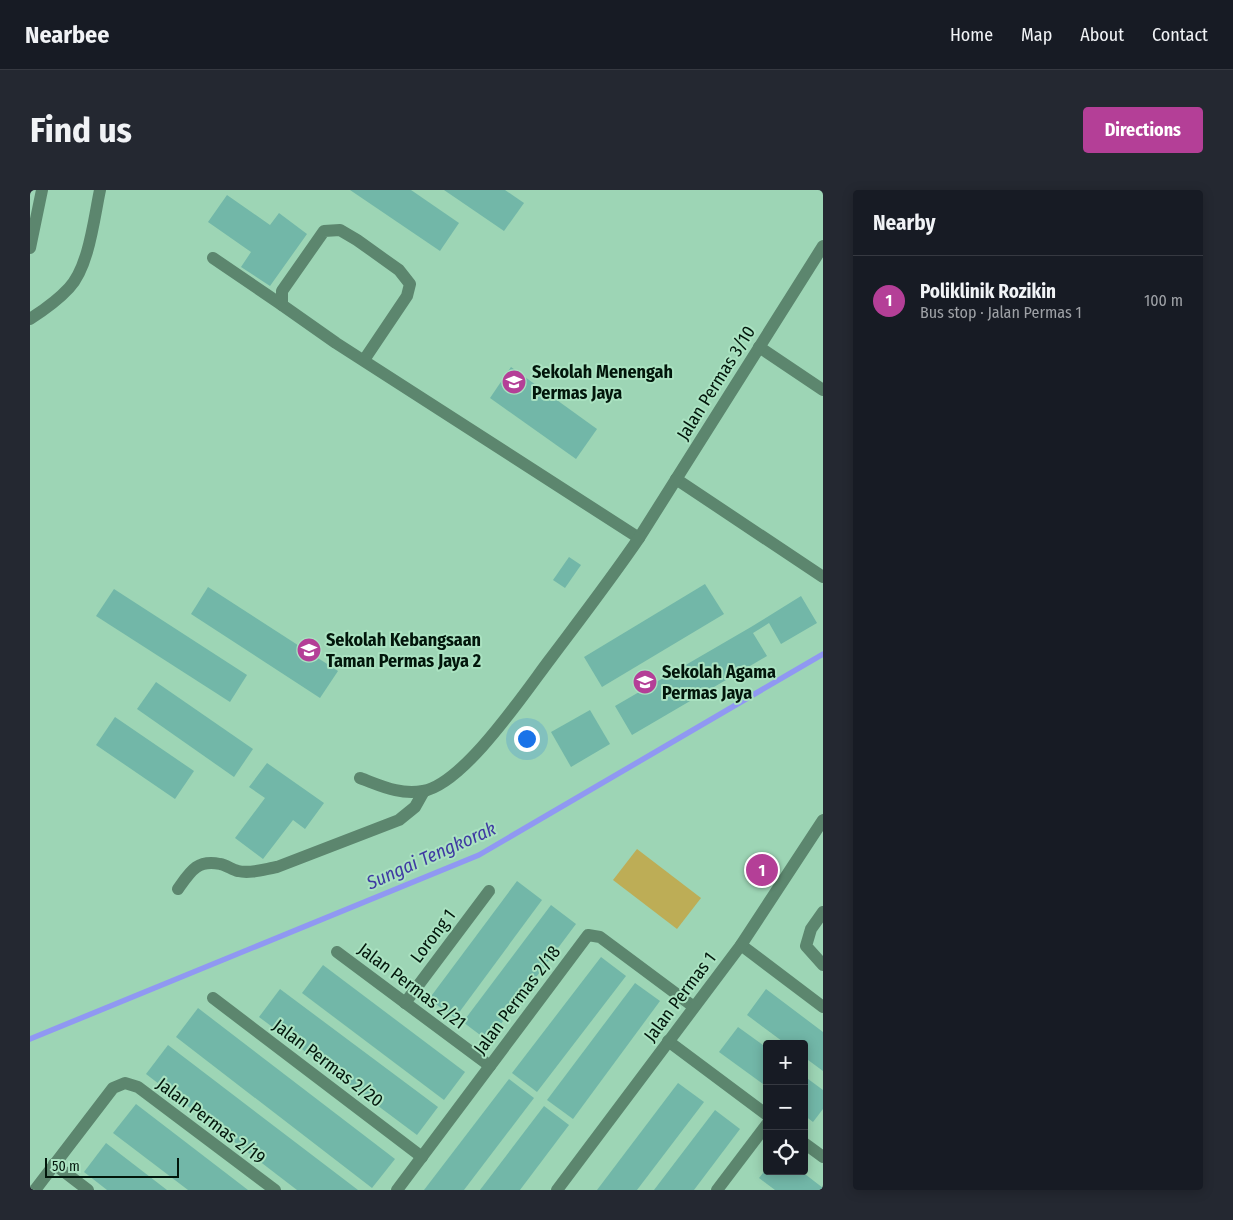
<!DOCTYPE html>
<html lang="en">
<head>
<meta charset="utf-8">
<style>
  body { margin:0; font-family:"Fira Sans Condensed",sans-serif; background:#242831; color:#f1f3f6 }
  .controls { position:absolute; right:15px; bottom:15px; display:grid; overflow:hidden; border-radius:5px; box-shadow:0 2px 12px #0003 }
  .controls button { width:45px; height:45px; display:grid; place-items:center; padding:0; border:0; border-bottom:1px solid #363941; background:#171b24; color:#f1f3f6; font:25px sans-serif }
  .scale { position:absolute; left:15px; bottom:12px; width:134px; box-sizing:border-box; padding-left:5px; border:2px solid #02160b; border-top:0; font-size:14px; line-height:18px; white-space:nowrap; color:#02160b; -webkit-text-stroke:4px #aae2c1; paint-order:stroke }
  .you { position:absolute; left:496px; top:548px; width:18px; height:18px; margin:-12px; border:4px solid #fff; border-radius:50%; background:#1a73e8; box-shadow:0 0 0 8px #1a73e833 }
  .badge { display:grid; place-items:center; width:32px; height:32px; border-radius:50%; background:#b43f97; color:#fff; font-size:16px; font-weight:700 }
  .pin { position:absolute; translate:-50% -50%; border:2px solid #fff; box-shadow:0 1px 5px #0006 }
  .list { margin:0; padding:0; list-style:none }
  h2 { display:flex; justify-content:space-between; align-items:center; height:65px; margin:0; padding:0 20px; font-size:21px }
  h2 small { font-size:16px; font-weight:400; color:#9ea1a6 }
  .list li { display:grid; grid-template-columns:32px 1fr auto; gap:15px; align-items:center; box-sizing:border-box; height:90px; padding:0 20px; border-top:1px solid #363941 }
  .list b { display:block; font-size:19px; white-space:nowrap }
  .list p { margin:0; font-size:16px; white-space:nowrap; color:#9ea1a6 }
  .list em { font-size:16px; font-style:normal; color:#9ea1a6 }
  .icon { flex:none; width:28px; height:28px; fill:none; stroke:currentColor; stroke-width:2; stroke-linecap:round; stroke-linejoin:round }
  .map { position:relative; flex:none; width:793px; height:1000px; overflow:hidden; border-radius:5px }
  header { display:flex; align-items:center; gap:30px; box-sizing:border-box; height:70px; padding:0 25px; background:#171b24; border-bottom:1px solid #363941 }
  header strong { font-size:24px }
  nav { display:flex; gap:28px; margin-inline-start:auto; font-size:18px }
  .intro { display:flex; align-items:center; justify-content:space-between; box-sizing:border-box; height:120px; padding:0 30px }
  h1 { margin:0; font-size:35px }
  .button { padding:12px 22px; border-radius:5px; background:#b43f97; color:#fff; font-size:18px; font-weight:700 }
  main { display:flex; gap:30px; padding:0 30px }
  aside { flex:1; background:#171b24; border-radius:5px; box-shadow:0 2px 12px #0003 }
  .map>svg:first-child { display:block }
  .green { fill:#bdad56 }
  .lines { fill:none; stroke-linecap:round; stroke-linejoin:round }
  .stream { stroke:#9098f2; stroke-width:5.5 }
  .building { fill:#72b7a8 }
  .minor { stroke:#5c866e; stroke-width:12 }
  .labels { text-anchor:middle; stroke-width:4; stroke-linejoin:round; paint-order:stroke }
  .poi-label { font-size:18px; font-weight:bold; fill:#02160b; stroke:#aae2c1; text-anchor:start }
  .street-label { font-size:18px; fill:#02160b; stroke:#aae2c1 }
  .water-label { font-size:19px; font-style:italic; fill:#3f3aa2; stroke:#aae2c1 }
</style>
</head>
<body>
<header>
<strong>Nearbee</strong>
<nav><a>Home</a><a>Map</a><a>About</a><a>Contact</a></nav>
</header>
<div class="intro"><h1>Find us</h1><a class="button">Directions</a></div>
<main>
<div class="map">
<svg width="793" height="1000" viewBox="0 0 793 1000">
  <rect width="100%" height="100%" fill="#9dd5b5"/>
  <path class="green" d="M607 659 671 708 647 739 583 690Z"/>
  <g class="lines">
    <path class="stream" d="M0 849 449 665 793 464"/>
  </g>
  <g class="building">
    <path d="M320 0H381L429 33 410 61Z"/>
    <path d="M414 0H475L494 13 474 41Z"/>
    <path d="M197 5 240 35 249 23 277 44 240 96 211 77 221 62 178 32Z"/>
    <path d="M481 177 567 239 546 269 460 208Z"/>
    <path d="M539 367 551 375 535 398 523 390Z"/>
    <path d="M675 394 694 424 572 497 554 467Z"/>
    <path d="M178 397 308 481 290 508 161 424Z"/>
    <path d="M84 399 217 485 200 512 66 426Z"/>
    <path d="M771 406 787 433 751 454 739 433 723 443 737 466 602 545 585 516 721 437Z"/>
    <path d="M126 492 223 559 204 587 107 519Z"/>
    <path d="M560 520 580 554 541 577 521 542Z"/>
    <path d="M85 527 164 581 145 609 66 555Z"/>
    <path d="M237 573 294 613 275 639 263 630 233 669 205 648 235 608 219 597Z"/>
    <path d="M487 691 512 710 425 828 399 809Z"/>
    <path d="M521 715 546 734 458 851 433 832Z"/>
    <path d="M571 767 596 786 507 902 482 883Z"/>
    <path d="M293 775 435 882 414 910 272 803Z"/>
    <path d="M605 793 630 811 543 929 517 910Z"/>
    <path d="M250 799 408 917 387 945 229 827Z"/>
    <path d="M736 799 793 842V881L774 867V854H756L717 825Z"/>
    <path d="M168 818 365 969 342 998 146 847Z"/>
    <path d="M708 837 737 858V897L689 862Z"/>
    <path d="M138 855 328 1000H267L116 884Z"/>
    <path d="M774 886 793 900V919L783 932 774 925Z"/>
    <path d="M479 889 504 908 434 1000H394Z"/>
    <path d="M648 893 674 912 607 1000H567Z"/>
    <path d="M106 914 218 1000H158L83 943Z"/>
    <path d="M514 916 539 935 490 1000H450Z"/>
    <path d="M685 920 710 939 664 1000H624Z"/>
    <path d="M76 953 137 1000H77L54 982Z"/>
    <path d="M737 978V981H771L793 998V1000H745L729 988Z"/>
  </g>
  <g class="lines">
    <g class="minor">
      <path d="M0 58 12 0"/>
      <path d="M183 68 252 115"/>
      <path d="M0 129C14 120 28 110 39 98 59 77 64 28 70 0"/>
      <path d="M729 157 793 200"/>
      <path d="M334 170 377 106 380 94 369 80 327 50 310 40 294 41 252 101V115L306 153 609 348"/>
      <path d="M646 289 793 387"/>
      <path d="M330 588C352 596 369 605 393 601 434 594 495 502 521 468 551 428 581 389 609 348L793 56"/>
      <path d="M148 699C160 682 167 669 190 674 197 675 202 680 208 681 220 684 235 679 247 677L369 630 385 617 394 601"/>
      <path d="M793 722 781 739 776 756 793 775"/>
      <path d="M711 755 793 817"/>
      <path d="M307 762 460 876"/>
      <path d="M183 808 392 967"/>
      <path d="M375 813 459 701"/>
      <path d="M638 851 737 925"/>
      <path d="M774 953 793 967"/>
      <path d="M24 974 58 1000"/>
      <path d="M5 1000 83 898 95 893 108 897 245 1000"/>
      <path d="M367 1000 558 745 570 747 664 817"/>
      <path d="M527 1000 711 755 793 630"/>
      <path d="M687 1000 737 934"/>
    </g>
  </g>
  <defs>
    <symbol id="school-disc" viewBox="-11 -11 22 22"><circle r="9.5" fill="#b43f97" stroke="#aae2c1"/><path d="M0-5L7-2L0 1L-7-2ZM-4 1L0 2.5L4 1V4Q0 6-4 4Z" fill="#fff"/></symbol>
  </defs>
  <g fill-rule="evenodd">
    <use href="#school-disc" x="470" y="178" width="28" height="28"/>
    <use href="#school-disc" x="265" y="446" width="28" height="28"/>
    <use href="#school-disc" x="601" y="478" width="28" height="28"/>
  </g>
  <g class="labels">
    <g class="poi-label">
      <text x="502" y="188">Sekolah Menengah<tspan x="502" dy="21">Permas Jaya</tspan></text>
      <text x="296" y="456">Sekolah Kebangsaan<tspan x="296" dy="21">Taman Permas Jaya 2</tspan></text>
      <text x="632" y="488">Sekolah Agama<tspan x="632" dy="21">Permas Jaya</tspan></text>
    </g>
    <g class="street-label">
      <text transform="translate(686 193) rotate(-58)" y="6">Jalan Permas 3/10</text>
      <text transform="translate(403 746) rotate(-53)" y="6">Lorong 1</text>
      <text transform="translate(382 796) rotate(37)" y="6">Jalan Permas 2/21</text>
      <text transform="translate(650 807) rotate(-53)" y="6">Jalan Permas 1</text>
      <text transform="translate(487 810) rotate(-53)" y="6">Jalan Permas 2/18</text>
      <text transform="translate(298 873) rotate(37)" y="6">Jalan Permas 2/20</text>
      <text transform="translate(181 931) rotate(37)" y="6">Jalan Permas 2/19</text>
    </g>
    <g class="water-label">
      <text transform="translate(401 665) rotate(-24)" y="7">Sungai Tengkorak</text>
    </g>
  </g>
</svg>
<div class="controls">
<button>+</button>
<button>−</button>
<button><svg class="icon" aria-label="locate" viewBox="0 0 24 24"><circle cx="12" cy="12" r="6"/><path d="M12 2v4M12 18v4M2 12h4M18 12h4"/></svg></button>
</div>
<div class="scale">50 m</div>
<div class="you"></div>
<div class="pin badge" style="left:732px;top:680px">1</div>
</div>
<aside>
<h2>Nearby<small></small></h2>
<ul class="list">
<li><span class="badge">1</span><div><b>Poliklinik Rozikin</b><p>Bus stop · Jalan Permas 1</p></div><em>100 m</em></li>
</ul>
</aside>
</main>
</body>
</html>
